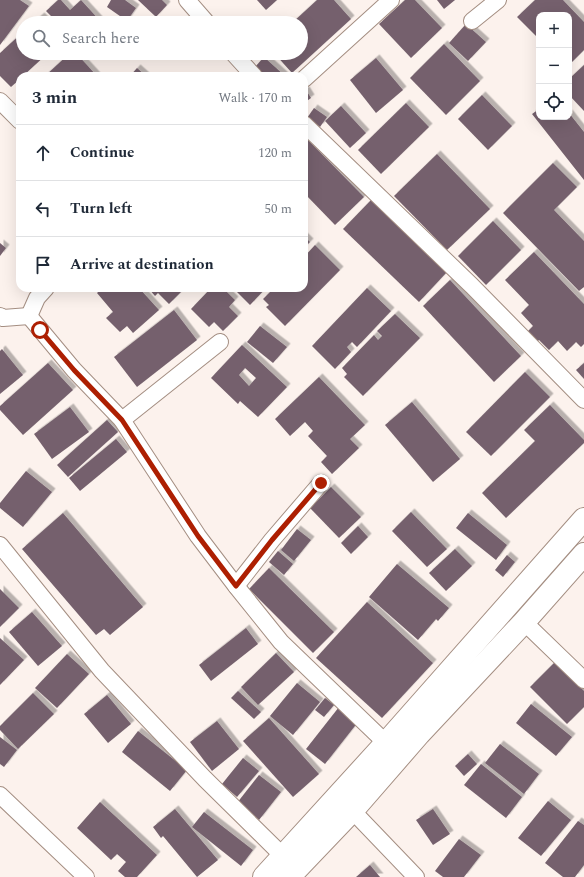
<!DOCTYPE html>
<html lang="en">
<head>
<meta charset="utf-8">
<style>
  body { margin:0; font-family:Spectral,serif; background:#f2f2f3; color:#1f2937 }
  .controls { position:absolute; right:12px; top:12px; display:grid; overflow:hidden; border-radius:8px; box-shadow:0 4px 16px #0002 }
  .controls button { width:36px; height:36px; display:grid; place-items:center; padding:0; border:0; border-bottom:1px solid #e0e1e3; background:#fff; color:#1f2937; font:20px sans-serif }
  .stop { position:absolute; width:12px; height:12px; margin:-9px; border:3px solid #ad1f02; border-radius:50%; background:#fff }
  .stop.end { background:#ad1f02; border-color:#fff; box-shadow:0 1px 4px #0008 }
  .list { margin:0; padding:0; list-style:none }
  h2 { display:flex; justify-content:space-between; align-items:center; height:52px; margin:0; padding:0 16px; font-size:17px }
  h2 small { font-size:13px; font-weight:400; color:#747a83 }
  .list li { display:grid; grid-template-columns:26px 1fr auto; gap:12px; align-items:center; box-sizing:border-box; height:56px; padding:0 16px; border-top:1px solid #e0e1e3 }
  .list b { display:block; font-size:15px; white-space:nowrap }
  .list em { font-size:13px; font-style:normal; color:#747a83 }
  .icon { flex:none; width:22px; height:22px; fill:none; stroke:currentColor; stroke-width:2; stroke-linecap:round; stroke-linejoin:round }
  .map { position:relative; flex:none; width:584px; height:877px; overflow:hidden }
  .search { position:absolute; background:#fff; box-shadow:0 4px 16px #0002; left:16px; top:16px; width:292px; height:44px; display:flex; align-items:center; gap:10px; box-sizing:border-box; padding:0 14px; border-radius:22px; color:#747a83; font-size:15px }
  .panel { position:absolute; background:#fff; box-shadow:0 4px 16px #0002; left:16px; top:72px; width:292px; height:220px; border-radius:12px }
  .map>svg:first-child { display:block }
  .building { fill:#75616d; fill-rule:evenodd; filter:url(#shadow) }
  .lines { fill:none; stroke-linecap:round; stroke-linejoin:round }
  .street-casing { stroke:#a48e82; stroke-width:18 }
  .secondary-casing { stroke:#a48e82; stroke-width:24 }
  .street { stroke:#fff; stroke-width:16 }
  .secondary { stroke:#fff; stroke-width:22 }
  .route { stroke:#ad1f02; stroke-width:5 }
</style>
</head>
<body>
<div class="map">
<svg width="584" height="877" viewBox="0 0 584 877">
  <defs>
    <filter id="shadow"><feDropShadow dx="3.5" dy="-3.5" stdDeviation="0" flood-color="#0004"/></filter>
  </defs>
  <rect width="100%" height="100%" fill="#fcf2ed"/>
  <g class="building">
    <path d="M0 0H20L29 6 0 45Z"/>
    <path d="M58 0H61L70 10 81 0 102 23H58L46 11Z"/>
    <path d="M111 0H125L136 8 127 21 107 7Z"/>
    <path d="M138 0H162L167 5 156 17Z"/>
    <path d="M257 0H277L266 10Z"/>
    <path d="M317 0H334L351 19 292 73 274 53H301V23H292Z"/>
    <path d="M405 0H415L442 28 411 58 379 24Z"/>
    <path d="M437 0H455L444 9Z"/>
    <path d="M535 0H563L584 22V50L569 65V15H539V39L517 17Z"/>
    <path d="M41 16 48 23H33Z"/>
    <path d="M466 24 486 42 468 61 449 43Z"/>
    <path d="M23 32V53H48L23 76H20V79L11 87 0 76V53Z"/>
    <path d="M444 44 480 81 446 115 410 78Z"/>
    <path d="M70 53H76L97 76H45Z"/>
    <path d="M85 53H97L91 59Z"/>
    <path d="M264 57 285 76H265L255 67Z"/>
    <path d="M376 58 403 90 376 113 350 80Z"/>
    <path d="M584 65V111L569 95V79Z"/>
    <path d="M137 68 146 76H130Z"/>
    <path d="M306 90 311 98 304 103V91Z"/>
    <path d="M482 95 512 126 488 150 458 119Z"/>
    <path d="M406 103 429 127 381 174 358 150Z"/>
    <path d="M341 106 366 133 350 148 325 121Z"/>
    <path d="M314 108 327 117 320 127 307 118Z"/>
    <path d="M539 109V117H569V113L584 132V180L532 114Z"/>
    <path d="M304 136 364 197 335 225 304 193Z"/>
    <path d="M437 154 490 209 447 250 394 196Z"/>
    <path d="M553 163 577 187 554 210 584 241V287L579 291 503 213Z"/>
    <path d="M372 199 447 272 419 302 343 229Z"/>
    <path d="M493 221 521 250 486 285 458 256Z"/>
    <path d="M304 236 310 242 304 248Z"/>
    <path d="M0 243 6 248 0 256Z"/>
    <path d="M315 245 340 270 285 326 266 307 269 305 263 299 274 288H304V257Z"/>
    <path d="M534 252 584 304V344L581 347 576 342 567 351 558 341 549 350 539 340 536 343 526 333 533 326 521 313 529 305 505 280Z"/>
    <path d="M450 280 521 356 494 382 423 306Z"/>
    <path d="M102 288H139L159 310 133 333 127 326 120 332 106 318 113 312 97 293Z"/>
    <path d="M148 288H185L169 304 158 293 155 296Z"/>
    <path d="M211 288H223L235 300 229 307 238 316 223 331 214 322 209 327 191 309Z"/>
    <path d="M233 288H266L250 305Z"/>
    <path d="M367 288 391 311 357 347 352 342 347 347 351 352 335 369 312 346Z"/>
    <path d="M174 310 197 340 137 387 114 357Z"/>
    <path d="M395 314 420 338 363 396 344 377 347 374 342 368 374 335 378 340 382 336 377 331Z"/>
    <path d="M260 326 287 347 273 363 247 342Z"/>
    <path d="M242 345 287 387 258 417 240 401 238 404 211 378ZM245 368 256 378 249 386 239 375Z"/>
    <path d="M2 349 23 375 0 394V351Z"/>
    <path d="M48 363 73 390 23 435 0 410V406Z"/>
    <path d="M584 363V379L576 370Z"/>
    <path d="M525 372 550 397 491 456 466 432Z"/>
    <path d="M319 377 365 425 350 439 359 448 332 474 321 462 327 456 308 436 313 431 305 422 290 436 275 419Z"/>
    <path d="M412 402 460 459 433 482 385 425Z"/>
    <path d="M550 405 584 440V443L506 518 482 493 535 441 524 430Z"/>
    <path d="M70 407 89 432 52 459 34 434Z"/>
    <path d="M107 420 118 432 68 477 57 465Z"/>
    <path d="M116 439 127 452 80 491 69 478Z"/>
    <path d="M26 471 52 492 23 527 0 508V503Z"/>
    <path d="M331 487 361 517 339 538 310 508Z"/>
    <path d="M411 512 447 549 427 567 392 531Z"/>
    <path d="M63 513 143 607 110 635 104 629 96 635 22 549Z"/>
    <path d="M468 513 507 545 496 560 456 528Z"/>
    <path d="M358 526 368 537 351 554 341 543Z"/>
    <path d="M297 529 311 540 294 561 281 550Z"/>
    <path d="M455 549 472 566 446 591 429 573Z"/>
    <path d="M278 551 293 564 284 575 269 562Z"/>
    <path d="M507 555 515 562 503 577 495 570Z"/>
    <path d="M397 564 449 608 438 621 436 619 418 640 369 597Z"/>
    <path d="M269 568 334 632 313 653 249 589Z"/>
    <path d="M0 589 19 608 0 627Z"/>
    <path d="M367 602 433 663 382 718 316 658Z"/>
    <path d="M32 612 62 646 38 666 9 632Z"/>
    <path d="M246 628 258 644 211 681 199 665Z"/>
    <path d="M0 638 24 660 0 685Z"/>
    <path d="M276 653 294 672 258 705 241 687Z"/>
    <path d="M67 654 89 674 57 708 35 688Z"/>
    <path d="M555 662 584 691V707L567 724 530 687Z"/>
    <path d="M297 683 320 702 293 735 270 716Z"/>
    <path d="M238 691 261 712 254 719 231 698Z"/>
    <path d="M33 693 54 714 18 749 0 730V726Z"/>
    <path d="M107 695 131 724 108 743 84 714Z"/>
    <path d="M325 698 334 705 324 717 315 710Z"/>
    <path d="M531 704 572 737 556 756 516 723Z"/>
    <path d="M339 707 358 722 325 764 306 749Z"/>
    <path d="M269 718 319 774 293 797 243 741Z"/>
    <path d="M217 721 239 749 212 771 190 742Z"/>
    <path d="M138 731 187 770 170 791 122 752Z"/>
    <path d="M0 737 17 750 4 767 0 764Z"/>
    <path d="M500 744 539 774 524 794 485 763Z"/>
    <path d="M468 754 477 764 464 776 455 766Z"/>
    <path d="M243 758 259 771 237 797 222 784Z"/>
    <path d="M481 764 522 797 506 818 464 785Z"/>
    <path d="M259 775 281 792 259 820 237 803Z"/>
    <path d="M548 801 571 820 541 856 518 838Z"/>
    <path d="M100 802 157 855 137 877H125L118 871 126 862 117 854 111 860 77 828Z"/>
    <path d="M175 809 218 860 197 877 163 836 161 838 153 827Z"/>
    <path d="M433 809 450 834 433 845 416 820Z"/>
    <path d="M204 812 253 850 241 866 192 827Z"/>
    <path d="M578 821 584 825V865L575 877H563L545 863Z"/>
    <path d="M459 839 481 855 464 877H443L435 871Z"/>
    <path d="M370 865 380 877H356Z"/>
  </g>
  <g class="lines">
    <defs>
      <g id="street">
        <path d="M187 0 207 23"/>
        <path d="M472 21 498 0"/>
        <path d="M233 53 254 76"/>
        <path d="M304 79 391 0"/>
        <path d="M0 101 20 121"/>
        <path d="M304 124 472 286 584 400"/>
        <path d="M0 316 3 318 29 316"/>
        <path d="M29 316 74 370 122 420 198 536 236 586 281 642 386 743"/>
        <path d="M29 316 37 298 46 288"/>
        <path d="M122 420 220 342"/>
        <path d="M0 545 102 671 205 779 283 856"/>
        <path d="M236 586 272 540 321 483"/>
        <path d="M524 622 584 680"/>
        <path d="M0 795 86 877"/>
        <path d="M345 803 416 877"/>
      </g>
      <g id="secondary">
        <path d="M264 877 386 743 584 519"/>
        <path d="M289 877 353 810 419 734 524 622 584 554"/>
      </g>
    </defs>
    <use href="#street" class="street-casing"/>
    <use href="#secondary" class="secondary-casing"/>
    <use href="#street" class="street"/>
    <use href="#secondary" class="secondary"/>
  </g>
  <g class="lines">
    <path class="route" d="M40 330 74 370 122 420 198 536 236 586 272 540 321 483"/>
  </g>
</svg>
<div class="controls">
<button>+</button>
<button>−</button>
<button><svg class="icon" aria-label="locate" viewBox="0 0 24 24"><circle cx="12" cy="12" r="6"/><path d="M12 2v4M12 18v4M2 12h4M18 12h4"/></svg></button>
</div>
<div class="stop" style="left:40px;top:330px"></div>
<div class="stop end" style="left:321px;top:483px"></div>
<div class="search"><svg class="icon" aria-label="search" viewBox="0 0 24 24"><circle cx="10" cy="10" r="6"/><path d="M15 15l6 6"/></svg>Search here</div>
<section class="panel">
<h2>3 min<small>Walk · 170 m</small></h2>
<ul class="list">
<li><svg class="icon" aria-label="ahead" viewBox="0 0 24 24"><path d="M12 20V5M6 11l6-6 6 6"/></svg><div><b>Continue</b></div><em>120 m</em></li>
<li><svg class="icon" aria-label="left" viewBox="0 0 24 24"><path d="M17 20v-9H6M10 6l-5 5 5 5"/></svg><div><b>Turn left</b></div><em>50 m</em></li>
<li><svg class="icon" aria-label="arrive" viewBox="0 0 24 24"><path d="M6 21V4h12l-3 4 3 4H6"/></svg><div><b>Arrive at destination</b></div></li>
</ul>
</section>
</div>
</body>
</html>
